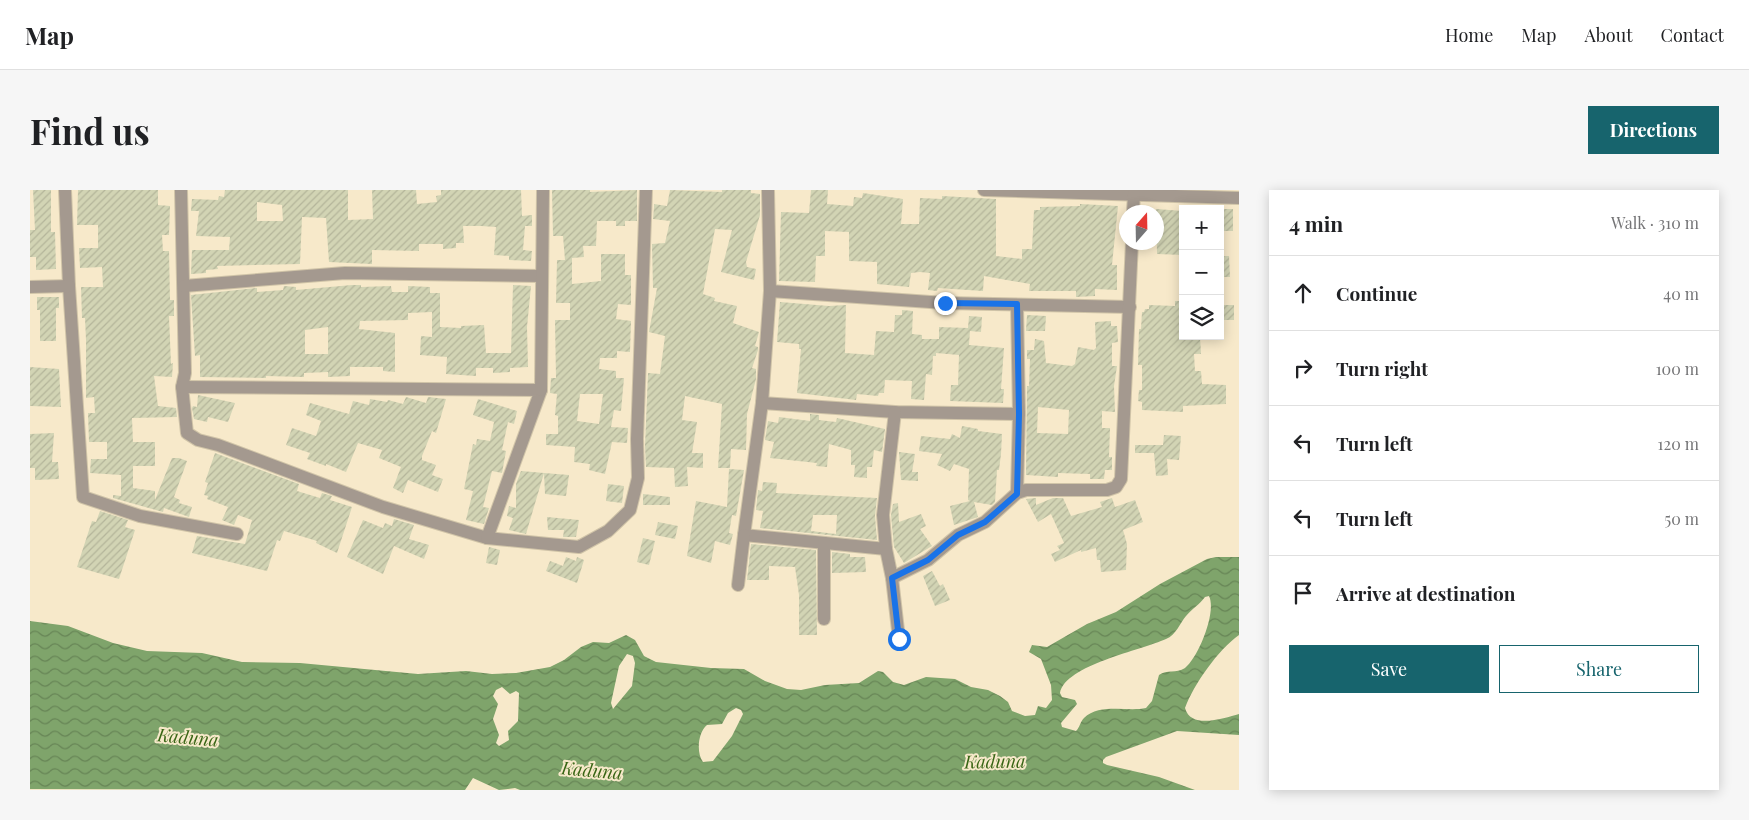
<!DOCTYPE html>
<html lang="en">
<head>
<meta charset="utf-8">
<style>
  body { margin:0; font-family:"Playfair Display",serif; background:#f6f6f6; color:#202124 }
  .controls { position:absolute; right:15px; top:15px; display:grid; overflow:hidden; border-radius:0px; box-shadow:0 2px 12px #0003 }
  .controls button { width:45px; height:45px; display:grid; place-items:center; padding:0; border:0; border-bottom:1px solid #e0e0e0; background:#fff; color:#202124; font:25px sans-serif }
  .compass { position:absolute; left:1089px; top:15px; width:45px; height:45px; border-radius:50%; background:#fff; box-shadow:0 2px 12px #0003; rotate:20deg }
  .stop { position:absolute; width:15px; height:15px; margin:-11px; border:4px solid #1a73e8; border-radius:50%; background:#fff }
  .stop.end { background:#1a73e8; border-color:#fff; box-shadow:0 1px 5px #0008 }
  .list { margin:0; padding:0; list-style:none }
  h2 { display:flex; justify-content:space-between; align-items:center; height:65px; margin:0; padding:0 20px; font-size:21px }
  h2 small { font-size:16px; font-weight:400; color:#757577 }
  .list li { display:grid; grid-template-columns:32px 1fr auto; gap:15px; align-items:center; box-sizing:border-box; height:75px; padding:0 20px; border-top:1px solid #e0e0e0 }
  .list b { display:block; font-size:19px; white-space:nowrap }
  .list em { font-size:16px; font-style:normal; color:#757577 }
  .actions { display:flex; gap:10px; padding:15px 20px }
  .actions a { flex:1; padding:11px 0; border:1px solid #17646d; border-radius:0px; text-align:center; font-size:18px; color:#17646d }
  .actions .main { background:#17646d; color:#fff }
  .icon { flex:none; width:28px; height:28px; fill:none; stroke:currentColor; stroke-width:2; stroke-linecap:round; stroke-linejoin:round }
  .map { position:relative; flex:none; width:1209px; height:600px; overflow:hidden; border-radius:0px }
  header { display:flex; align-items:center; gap:30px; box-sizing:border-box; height:70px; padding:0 25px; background:#fff; border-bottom:1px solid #e0e0e0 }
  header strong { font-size:24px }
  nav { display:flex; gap:28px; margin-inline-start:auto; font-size:18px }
  .intro { display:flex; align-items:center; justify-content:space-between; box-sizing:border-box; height:120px; padding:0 30px }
  h1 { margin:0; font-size:35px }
  .button { padding:12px 22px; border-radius:0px; background:#17646d; color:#fff; font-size:18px; font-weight:700 }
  main { display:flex; gap:30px; padding:0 30px }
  aside { flex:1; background:#fff; border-radius:0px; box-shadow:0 2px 12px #0003 }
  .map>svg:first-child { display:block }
  .water { fill:url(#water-waves); fill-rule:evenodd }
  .building { fill:url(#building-hatch); fill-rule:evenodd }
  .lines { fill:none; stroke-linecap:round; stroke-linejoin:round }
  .minor-casing { stroke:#d0c4a8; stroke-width:14 }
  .minor { stroke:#a4998f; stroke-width:12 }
  .route { stroke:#1a73e8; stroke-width:6 }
  .labels { text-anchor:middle; stroke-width:4; stroke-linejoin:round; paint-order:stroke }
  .water-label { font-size:18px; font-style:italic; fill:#386514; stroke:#f7e9ca }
</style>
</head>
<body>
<header>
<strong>Map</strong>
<nav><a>Home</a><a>Map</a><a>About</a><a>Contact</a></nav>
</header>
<div class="intro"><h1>Find us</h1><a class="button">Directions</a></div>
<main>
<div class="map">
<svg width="1209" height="600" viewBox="0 0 1209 600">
  <defs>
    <pattern id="water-waves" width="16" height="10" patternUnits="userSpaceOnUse" patternTransform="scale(1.25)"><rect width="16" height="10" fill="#7fa46b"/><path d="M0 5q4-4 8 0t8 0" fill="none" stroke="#678556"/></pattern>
    <pattern id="building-hatch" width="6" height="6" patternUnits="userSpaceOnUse" patternTransform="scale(1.25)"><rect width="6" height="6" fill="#d2d4b4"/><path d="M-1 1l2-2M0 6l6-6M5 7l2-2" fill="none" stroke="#b4b59a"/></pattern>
  </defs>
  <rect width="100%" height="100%" fill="#f7e9ca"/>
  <path class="water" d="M1186 367H1209V445C1188 460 1164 494 1155 518 1161 540 1194 528 1209 524V545L1147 541 1076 567 1073 570V573L1077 575 1129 587 1165 600H490L485 598 469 600 443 588 435 600 0 599V431L38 436 83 453 117 461 172 463 212 472 270 473 388 484 436 481 462 484 486 483 520 477 534 470 551 457 563 452 579 453 596 445 605 450 614 466 626 472 681 478 714 479 735 491 757 499 771 500 795 495 829 493 848 481 853 482 863 492 874 495 896 487 925 489 941 497 958 500 970 506 978 512 982 521 995 526 1005 525 1008 516 1016 518 1022 510 1021 495 1011 469 999 462 1002 455 1017 457 1057 434 1086 422 1130 394 1177 369ZM1179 406C1187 422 1168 468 1155 478 1146 484 1137 479 1129 485L1122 511 1116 518C1099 522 1069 513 1054 528 1050 532 1050 537 1046 541L1032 537 1031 533 1047 514 1045 510 1032 507 1030 503C1035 475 1112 460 1136 449 1146 445 1150 433 1156 426 1163 418 1169 415 1175 407ZM597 464 603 466 605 473 602 496 583 519 581 513 589 476ZM472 497 480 504 486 501 489 503 488 531 478 541 479 550 469 556 466 553 469 545 463 529 468 514 463 506 466 500ZM706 518 711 520 713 524 702 546 683 571 673 572C666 563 668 542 677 535L692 534 698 523Z"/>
  <g class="building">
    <path d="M3 0H21V42H25L26 79 6 80V67H0V40H5Z"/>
    <path d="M48 0H128V15L140 16 139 45H132L133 61H139L140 110H144V126H139L141 174 143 173 142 187 124 186 128 216 146 218 147 227 102 228 103 252H125V276H103V298L125 301V310L142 268H149L157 271 144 307 150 310 149 313 162 317 159 327 134 318 133 322 83 308V305L91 306V285L60 283 61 269H77V252H59L58 223H65L64 207 56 208V150L55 128H52L51 97H73L72 77 50 78 49 58H68V35H47Z"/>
    <path d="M195 0H318V30L343 29 342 0H386L387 14 407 12 406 6 411 5V0H491L492 26 502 25V36H495L493 60 502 61 501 71 479 70V66L464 65 466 37 451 36H433L434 53H426V58L413 59V54H389V61L342 60V74L299 72 296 28 272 27 270 74 187 76 188 79 176 80V83L161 84 162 60H199L200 47 166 46 169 21H161L162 9 188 10 189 6 194 7ZM227 12 252 15 253 31H227Z"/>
    <path d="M522 0H560V2L607 0V31H595V36H586V31H567L566 56H553L554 67 542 68V94L571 91V64H595V85H601V115L588 114 586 129 601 131 600 162 587 161V168H570L569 179 586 181V188H594L591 221 584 220 581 237 598 238 597 253 582 252 575 284 559 280 560 274 544 272 545 257 516 255V244H528V226L525 225 527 204 520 203 521 188H526L525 130H540V113H526L527 70H535L533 46H523ZM550 204H573L569 234 547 231Z"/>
    <path d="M640 0 692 2V0H721V3L730 4V25L716 72 717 77 726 79 724 90 691 82 702 40 685 39 673 104 685 108 684 111 707 116 703 133 729 142 725 156 728 157V160L722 178 726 179V189L717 224 716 260 701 259 700 278H688L692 214 655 206 652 230 667 232 662 263H673V278L657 277 658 296 645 297 644 278 616 277 615 256 618 183 630 184 635 146 619 142 627 98H623L622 54 635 53 640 31 623 29 624 17V14L637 16Z"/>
    <path d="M781 0H798L797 14 823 16 824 7 832 8 833 3 873 9 871 34H889L890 8 912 9V6L966 9V66L992 69V59H1002L1004 20H1010V17L1050 16V14L1088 16 1082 75H1087V100L1065 99V106L1046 107V101H999L1000 94 954 86 953 101 908 98 907 101 898 100 900 83 890 82 881 83 879 97 847 94V72L819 71V42L795 41V66H786L785 92 749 91 751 22 779 23Z"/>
    <path d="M1126 19 1153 21V65L1127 64Z"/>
    <rect x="1190" y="19" width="13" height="22"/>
    <path d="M1190 66H1199L1200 87H1190Z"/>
    <path d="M322 95H331V97L361 96 362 102H378V96L400 97V103H410V137L431 138V136L454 135 456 163H481L483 95 501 96 497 137 498 177 480 178V182L463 183V178H446V186L416 184 417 167 390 165 391 146 402 147V122L378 123V130L330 131 329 139 365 143V182L353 181V177H320V186L298 187V182L274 183V187L236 186V188L170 187V165L165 166 161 105 227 98V102L253 100 254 96 266 97V100ZM298 137V164H275V140Z"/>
    <path d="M7 107H29V118H26V151H10V120H7Z"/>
    <path d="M1145 111H1153V146H1170L1171 164H1164L1165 181H1171L1172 194 1196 195V214L1153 216V222L1112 220V212L1108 211 1109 200H1112V175H1108L1109 139H1111L1112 122H1114L1115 119H1119V115L1145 116Z"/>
    <path d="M750 112 799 116 816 115 815 163 844 165 846 141 864 142 865 125H872V120L883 121 882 144 892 145V149H909V137L938 138 939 126 952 127 951 142 940 141 939 155 974 158 971 199H974L973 213 920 211 921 195H928L929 165 906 163V166H903L902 185 896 184 894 210 881 209 882 191 855 190 854 203H849L848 206 827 204 826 210 767 203 771 159H769V154L747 152Z"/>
    <rect x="1190" y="115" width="14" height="15"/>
    <path d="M997 125 1016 126 1015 141H996Z"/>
    <path d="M1081 131V136H1087L1088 152 1082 153V176H1087L1084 196 1085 222 1072 221V238H1080L1079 267H1082V280H1075L1074 289H1060V284L1028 283V287L996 285 997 196H999L1000 169H997V160H1004L1005 149 1014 151 1016 173 1042 176 1045 174 1048 157 1064 160 1066 158 1065 132ZM1008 217 1039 220 1038 244 1007 243Z"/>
    <path d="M0 177 29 179 31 217 0 216Z"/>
    <path d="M168 205 205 213 198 232 178 227 177 232 164 229 162 218 163 216 167 217Z"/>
    <path d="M376 207 396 213 398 207 416 209 406 243 402 241 392 266V270L406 275 402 285 413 289 408 302 378 290 373 303 363 298 371 277 349 268 352 260 328 253 316 282 296 274V276L277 269 280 263 256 255 262 238 286 246 291 231 276 225 280 213 319 224 323 211 339 215 340 209 357 212 358 210 373 214Z"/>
    <path d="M448 209 487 221 484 234 478 232 472 260 476 261 472 283 462 281 453 317 459 318 454 334 436 330 443 301 434 299 443 254 446 255 447 249 460 251 464 232 443 225Z"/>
    <path d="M780 224 789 225V230L806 232 807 228 855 239 852 262 844 260 842 277H837V288L824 287 825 275H821V260L799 254 797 277 786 276 787 273 740 268 744 252 735 250 738 231 748 233 749 227 780 231Z"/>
    <path d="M932 236 948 239V241L972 244 971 264 969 280H967L965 312 962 315 944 312 948 327 924 335 920 316 940 311 938 310 939 279 924 274 920 281 907 275 912 264 889 261 891 246 920 249 922 244 930 248Z"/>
    <path d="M24 243 22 272H28L29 289 5 290V278H0V244Z"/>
    <path d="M1134 245 1151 246 1149 270 1137 269 1138 285 1126 286 1124 263H1105V255H1133Z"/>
    <path d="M869 262 885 264 882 282H888V291L871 290Z"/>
    <path d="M185 263 269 294 267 301 290 308 292 303 302 306 300 310 322 317 307 363 286 353 287 351 254 341 250 351 247 350 237 381 162 363 167 346 215 354 222 330 208 325 204 335 192 330 198 317 177 309 178 306 174 305 178 293 175 292Z"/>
    <path d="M699 279 714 280 706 326 702 325 699 343 703 344 700 355 685 351 681 373 657 366 666 311 697 317Z"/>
    <path d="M491 281 514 283 496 344 479 340 483 328 477 326 479 316 486 318V294Z"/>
    <path d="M514 283 539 285 536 306 515 304Z"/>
    <path d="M733 292 747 293 746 303 847 308 845 326 847 350 730 338 733 321 726 320 728 300 732 301ZM783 325H807L806 344 781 341Z"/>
    <path d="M578 294 594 296 592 313 576 311Z"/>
    <path d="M613 304 640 307V315H613Z"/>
    <path d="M1006 308V315L1023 308H1033L1041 326 1072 317 1070 312 1082 308 1085 317 1105 310 1113 332 1093 340 1097 354 1096 380 1071 382 1070 370H1067L1066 358 1051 362V360L1025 372 1021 364 1030 360 1027 356 1034 353 1021 324 1008 332 996 309Z"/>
    <path d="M868 313 869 332 891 324 896 336 890 339 902 356 874 373 864 357 861 325 863 314Z"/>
    <path d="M70 321 98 330 95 337 105 340 89 389 47 377 62 331 66 332Z"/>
    <path d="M517 327 549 330 546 347H533L534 340H518Z"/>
    <path d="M364 329 384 335 379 349 399 355 394 369 364 356 353 384 317 367 333 330 353 338 355 333 362 336Z"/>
    <path d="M628 332 648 336 645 349 625 345Z"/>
    <path d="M613 348 625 351 619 375 607 372Z"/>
    <path d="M721 354 786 360 787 445H769V405L765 377 739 376V390H717Z"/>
    <path d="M459 357 470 360 467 375 456 373Z"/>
    <path d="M802 362 820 364V367H835L836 382 802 383Z"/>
    <path d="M536 367 546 371 547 367 554 370 547 393 516 381 520 371 533 376Z"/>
    <path d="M902 381 910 396 913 394 920 410 905 416 893 386Z"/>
  </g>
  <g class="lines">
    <defs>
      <g id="minor">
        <path d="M35 0 39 96 53 307 110 326 207 344"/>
        <path d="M151 0 155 183 152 197 157 243 168 250 188 255 353 317 457 348 549 357 578 341 600 320 608 288 607 249 616 0"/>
        <path d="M738 0 740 101 732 213 714 345 856 359"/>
        <path d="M954 0 1209 8"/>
        <path d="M1103 22 1104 4"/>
        <path d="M154 96 315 83 512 86"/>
        <path d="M0 97 39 96"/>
        <path d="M740 101 915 113 1100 117"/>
        <path d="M987 115 989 224 987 303"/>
        <path d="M152 197 511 200 457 348"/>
        <path d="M511 200 513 0"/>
        <path d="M732 213 865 222 989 224"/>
        <path d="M865 222 853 325 856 359 862 388 869 449"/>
        <path d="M794 353V429"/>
        <path d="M862 388 898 370 928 345 955 332 987 303 996 300H1077L1086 297 1091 289 1102 52"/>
        <path d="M708 395 714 345"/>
      </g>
    </defs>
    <use href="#minor" class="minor-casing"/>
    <use href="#minor" class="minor"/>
  </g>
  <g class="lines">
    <path class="route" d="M869 449 862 388 898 370 928 345 955 332 987 304 989 224 987 114 915 113"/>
  </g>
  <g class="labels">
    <g class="water-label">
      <text transform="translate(158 548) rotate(5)" y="6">Kaduna</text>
      <text transform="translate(965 572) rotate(-1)" y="6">Kaduna</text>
      <text transform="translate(562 581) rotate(5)" y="6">Kaduna</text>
    </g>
  </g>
</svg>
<div class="controls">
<button>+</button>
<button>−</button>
<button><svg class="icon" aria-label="layers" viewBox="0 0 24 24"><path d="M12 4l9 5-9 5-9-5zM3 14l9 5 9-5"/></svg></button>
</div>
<svg class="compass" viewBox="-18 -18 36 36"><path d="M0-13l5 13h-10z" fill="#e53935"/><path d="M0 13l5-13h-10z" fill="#757577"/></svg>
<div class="stop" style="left:869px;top:449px"></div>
<div class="stop end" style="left:915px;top:113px"></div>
</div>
<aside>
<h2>4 min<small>Walk · 310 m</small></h2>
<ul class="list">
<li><svg class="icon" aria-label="ahead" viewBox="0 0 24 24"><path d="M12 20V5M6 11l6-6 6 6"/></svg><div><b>Continue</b></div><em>40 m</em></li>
<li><svg class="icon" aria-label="right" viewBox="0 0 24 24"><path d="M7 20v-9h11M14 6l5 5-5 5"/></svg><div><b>Turn right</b></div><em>100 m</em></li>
<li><svg class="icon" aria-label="left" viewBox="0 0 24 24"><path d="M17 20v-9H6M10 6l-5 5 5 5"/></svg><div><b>Turn left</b></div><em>120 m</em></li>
<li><svg class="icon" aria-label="left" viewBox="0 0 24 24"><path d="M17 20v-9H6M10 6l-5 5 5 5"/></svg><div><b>Turn left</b></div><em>50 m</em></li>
<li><svg class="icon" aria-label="arrive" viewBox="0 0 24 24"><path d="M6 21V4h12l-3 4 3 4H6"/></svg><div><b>Arrive at destination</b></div></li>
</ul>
<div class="actions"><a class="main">Save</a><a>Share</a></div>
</aside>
</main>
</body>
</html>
